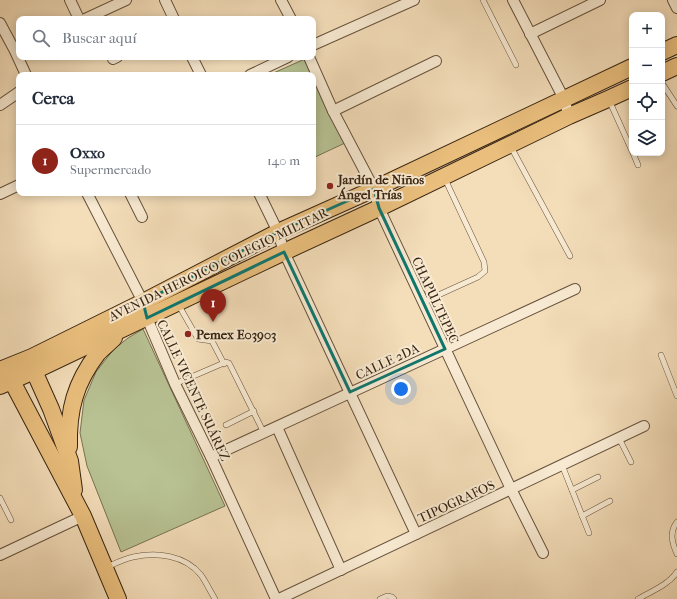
<!DOCTYPE html>
<html lang="es">
<head>
<meta charset="utf-8">
<style>
  body { margin:0; font-family:"IM FELL French Canon",serif; background:#f6f6f7; color:#1f2937 }
  .controls { position:absolute; right:12px; top:12px; display:grid; overflow:hidden; border-radius:8px; box-shadow:0 2px 10px #0003 }
  .controls button { width:36px; height:36px; display:grid; place-items:center; padding:0; border:0; border-bottom:1px solid #e0e1e3; background:#fff; color:#1f2937; font:20px sans-serif }
  .you { position:absolute; left:401px; top:389px; width:14px; height:14px; margin:-10px; border:3px solid #fff; border-radius:50%; background:#1a73e8; box-shadow:0 0 0 6px #1a73e833 }
  .badge { display:grid; place-items:center; width:26px; height:26px; border-radius:50%; background:#8f2418; color:#fff; font-size:13px; font-weight:700 }
  .pin { position:absolute; translate:-50% -33px; filter:drop-shadow(0 1px 2px #0008) }
  .pin::after { content:''; position:absolute; top:21px; width:14px; height:12px; background:inherit; clip-path:polygon(0 0,100% 0,50% 100%) }
  .list { margin:0; padding:0; list-style:none }
  h2 { display:flex; justify-content:space-between; align-items:center; height:52px; margin:0; padding:0 16px; font-size:17px }
  h2 small { font-size:13px; font-weight:400; color:#747a83 }
  .list li { display:grid; grid-template-columns:26px 1fr auto; gap:12px; align-items:center; box-sizing:border-box; height:72px; padding:0 16px; border-top:1px solid #e0e1e3 }
  .list b { display:block; font-size:15px; white-space:nowrap }
  .list p { margin:0; font-size:13px; white-space:nowrap; color:#747a83 }
  .list em { font-size:13px; font-style:normal; color:#747a83 }
  .icon { flex:none; width:22px; height:22px; fill:none; stroke:currentColor; stroke-width:2; stroke-linecap:round; stroke-linejoin:round }
  .map { position:relative; flex:none; width:677px; height:599px; overflow:hidden }
  .search { position:absolute; background:#fff; box-shadow:0 2px 10px #0003; left:16px; top:16px; width:300px; height:44px; display:flex; align-items:center; gap:10px; box-sizing:border-box; padding:0 14px; border-radius:8px; color:#747a83; font-size:15px }
  .panel { position:absolute; background:#fff; box-shadow:0 2px 10px #0003; left:16px; top:72px; width:300px; height:124px; border-radius:8px }
  .map>svg:first-child { display:block }
  .green { fill:#b8c293; stroke:#787352 }
  .lines { fill:none; stroke-linecap:round; stroke-linejoin:round }
  .service-casing { stroke:#67523c; stroke-width:6 }
  .minor-casing { stroke:#67523c; stroke-width:12 }
  .primary-casing { stroke:#382412; stroke-width:18 }
  .service { stroke:#f8ead2; stroke-width:5 }
  .minor { stroke:#f8ead2; stroke-width:10 }
  .primary { stroke:#eabf7d; stroke-width:16 }
  .marked { fill:none; stroke:#0f766e; stroke-width:3; stroke-linejoin:round }
  .poi-dot { fill:#8f2418; stroke:#f8ead2; stroke-width:1.5 }
  .labels { text-anchor:middle; stroke-width:4; stroke-linejoin:round; paint-order:stroke }
  .poi-label { font-size:13px; font-weight:bold; fill:#382412; stroke:#f8ead2; text-anchor:start }
  .street-label { font-size:13px; fill:#382412; stroke:#f8ead2 }
</style>
</head>
<body>
<div class="map">
<svg width="677" height="599" viewBox="0 0 677 599">
  <rect width="100%" height="100%" fill="#f4deba"/>
  <filter id="stains"><feTurbulence type="fractalNoise" baseFrequency=".005" numOctaves="4"/><feColorMatrix values="0 0 0 0 .2 0 0 0 0 .09 0 0 0 0 .02 0 0 0 .5 -.17"/></filter>
  <radialGradient id="worn" r=".72"><stop offset=".6" stop-color="#630" stop-opacity="0"/><stop offset="1" stop-color="#630" stop-opacity=".3"/></radialGradient>
  <g class="green">
    <path d="M307 58 345 143 313 158V75H269Z"/>
    <path d="M143 329 225 506 121 552 87 466 80 433 84 400 96 372 113 350 128 338Z"/>
  </g>
  <g class="lines">
    <defs>
      <g id="service">
        <path d="M483 0 516 65"/>
        <path d="M662 83 677 106"/>
        <path d="M609 100 632 151"/>
        <path d="M511 147 570 256"/>
        <path d="M633 153 638 165"/>
        <path d="M423 302 478 277 485 271 484 262 445 179"/>
        <path d="M178 304 198 339 212 341 224 364"/>
        <path d="M661 355 677 396"/>
        <path d="M175 384 226 362 229 363 264 433"/>
        <path d="M226 425 254 411"/>
        <path d="M619 438 631 462"/>
        <path d="M562 465 589 533"/>
        <path d="M572 490 598 477"/>
        <path d="M0 498 11 520"/>
        <path d="M582 516 610 501"/>
        <path d="M677 522C669 532 672 543 677 554"/>
        <path d="M107 567C116 563 124 559 133 557 157 552 185 555 201 575 206 582 210 591 215 599"/>
        <path d="M380 599 387 596 392 597 394 599"/>
        <path d="M638 599C652 591 668 585 677 572"/>
      </g>
      <g id="minor">
        <path d="M70 0 79 19"/>
        <path d="M165 0 174 19"/>
        <path d="M281 0 291 19"/>
        <path d="M513 0 564 99 569 116"/>
        <path d="M673 0 677 8"/>
        <path d="M85 19 126 0"/>
        <path d="M0 23 15 51 26 75"/>
        <path d="M530 34 600 0"/>
        <path d="M313 45 414 0"/>
        <path d="M192 57 201 75"/>
        <path d="M309 57 333 111 374 189 379 208 511 489 543 553"/>
        <path d="M113 59 117 57"/>
        <path d="M250 75 288 57"/>
        <path d="M0 105 19 92"/>
        <path d="M333 111 436 61"/>
        <path d="M87 193 143 302 147 318 175 384 211 457 276 599"/>
        <path d="M130 193 142 217"/>
        <path d="M259 193 278 232 284 252 416 534"/>
        <path d="M0 194 19 185"/>
        <path d="M277 427 341 570"/>
        <path d="M211 457 575 289"/>
        <path d="M0 555 83 516"/>
        <path d="M279 599 644 426"/>
      </g>
      <g id="primary">
        <path d="M662 52 677 45"/>
        <path d="M662 73 677 66"/>
        <path d="M32 361 34 371 51 409 70 461 74 490"/>
        <path d="M0 370 32 357 143 302 278 232 374 189 632 67"/>
        <path d="M6 370 83 516 118 599"/>
        <path d="M0 386 34 371 284 252 379 208 569 116 608 99 632 88"/>
        <path d="M69 447C68 410 75 383 98 353 103 348 109 343 114 338"/>
      </g>
    </defs>
    <use href="#service" class="service-casing"/>
    <use href="#minor" class="minor-casing"/>
    <use href="#primary" class="primary-casing"/>
    <use href="#service" class="service"/>
    <use href="#minor" class="minor"/>
    <use href="#primary" class="primary"/>
  </g>
  <path class="marked" d="M374 189 379 208 445 349 350 392 284 252 147 318 143 302 278 232Z"/>
  <g class="poi-dot">
    <circle cx="330" cy="186" r="4"/>
    <circle cx="188" cy="334" r="4"/>
  </g>
  <g class="labels">
    <g class="poi-label">
      <text x="338" y="184">Jardín de Niños<tspan x="338" dy="15">Ángel Trías</tspan></text>
      <text x="196" y="339">Pemex E03903</text>
    </g>
    <g class="street-label">
      <text transform="translate(218 264) rotate(-26)" y="5">AVENIDA HEROICO COLEGIO MILITAR</text>
      <text transform="translate(436 300) rotate(65)" y="5">CHAPULTEPEC</text>
      <text transform="translate(387 361) rotate(-25)" y="5">CALLE 2DA</text>
      <text transform="translate(194 390) rotate(65)" y="5">CALLE VICENTE SUÁREZ</text>
      <text transform="translate(456 501) rotate(-25)" y="5">TIPOGRAFOS</text>
    </g>
  </g>
  <rect width="100%" height="100%" filter="url(#stains)"/>
  <rect width="100%" height="100%" fill="url(#worn)"/>
</svg>
<div class="controls">
<button>+</button>
<button>−</button>
<button><svg class="icon" aria-label="locate" viewBox="0 0 24 24"><circle cx="12" cy="12" r="6"/><path d="M12 2v4M12 18v4M2 12h4M18 12h4"/></svg></button>
<button><svg class="icon" aria-label="layers" viewBox="0 0 24 24"><path d="M12 4l9 5-9 5-9-5zM3 14l9 5 9-5"/></svg></button>
</div>
<div class="you"></div>
<div class="pin badge" style="left:213px;top:322px">1</div>
<div class="search"><svg class="icon" aria-label="search" viewBox="0 0 24 24"><circle cx="10" cy="10" r="6"/><path d="M15 15l6 6"/></svg>Buscar aquí</div>
<section class="panel">
<h2>Cerca<small></small></h2>
<ul class="list">
<li><span class="badge">1</span><div><b>Oxxo</b><p>Supermercado</p></div><em>140 m</em></li>
</ul>
</section>
</div>
</body>
</html>
